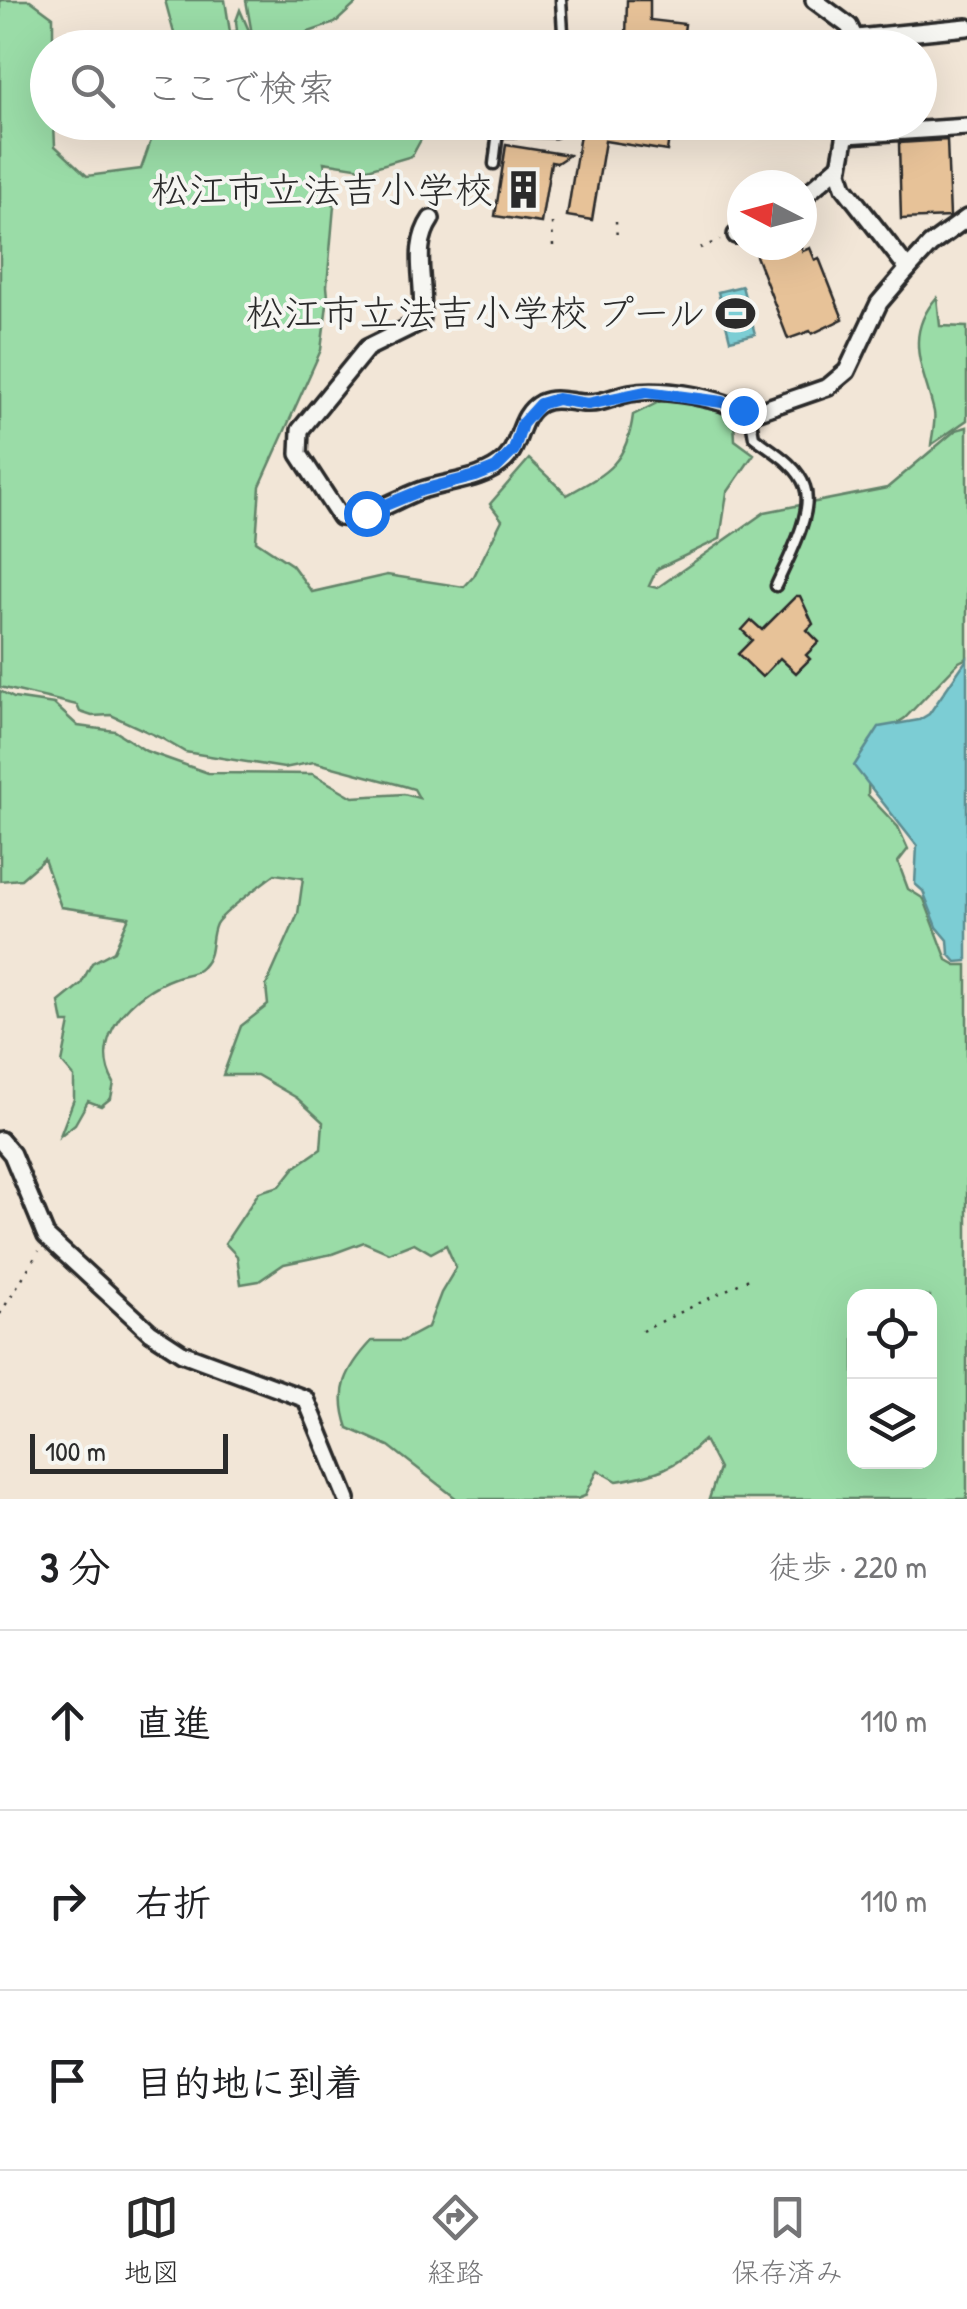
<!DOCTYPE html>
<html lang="ja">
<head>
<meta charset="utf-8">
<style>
  body { margin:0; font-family:"Patrick Hand","Klee One",sans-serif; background:#f2f2f2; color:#202124 }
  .controls { position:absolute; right:30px; bottom:30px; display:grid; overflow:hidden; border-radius:20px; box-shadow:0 10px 40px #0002 }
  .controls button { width:90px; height:90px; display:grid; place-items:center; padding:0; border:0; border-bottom:2px solid #e0e0e0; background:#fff; color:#202124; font:50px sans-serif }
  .compass { position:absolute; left:727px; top:170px; width:90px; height:90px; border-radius:50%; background:#fff; box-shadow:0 10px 40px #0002; rotate:276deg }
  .scale { position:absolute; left:30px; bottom:25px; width:198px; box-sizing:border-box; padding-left:10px; border:5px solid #2b2b2b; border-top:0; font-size:28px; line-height:35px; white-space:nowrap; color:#2b2b2b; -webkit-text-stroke:8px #f6f6f2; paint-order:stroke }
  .stop { position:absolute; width:30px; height:30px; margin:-22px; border:8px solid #1a73e8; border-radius:50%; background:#fff }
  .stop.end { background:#1a73e8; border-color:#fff; box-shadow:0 2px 10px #0008 }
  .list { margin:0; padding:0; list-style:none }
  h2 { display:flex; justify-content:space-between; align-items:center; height:130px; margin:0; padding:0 40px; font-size:42px }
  h2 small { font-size:32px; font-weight:400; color:#757577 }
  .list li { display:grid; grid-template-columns:65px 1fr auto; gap:30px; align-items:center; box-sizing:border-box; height:180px; padding:0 40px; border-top:2px solid #e0e0e0 }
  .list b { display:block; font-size:38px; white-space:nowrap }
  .list em { font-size:32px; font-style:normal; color:#757577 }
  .icon { flex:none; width:55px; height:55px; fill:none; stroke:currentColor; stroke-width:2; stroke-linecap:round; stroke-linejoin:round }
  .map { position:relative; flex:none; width:967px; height:1499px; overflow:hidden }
  .search { position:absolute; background:#fff; box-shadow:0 10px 40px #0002; left:30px; right:30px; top:30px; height:110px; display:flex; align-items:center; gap:25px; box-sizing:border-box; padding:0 35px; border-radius:55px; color:#757577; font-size:38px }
  .sheet { height:670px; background:#fff }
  nav { display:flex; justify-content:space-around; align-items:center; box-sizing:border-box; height:140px; border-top:2px solid #e0e0e0; background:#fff; font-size:28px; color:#757577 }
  nav a { display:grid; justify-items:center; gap:5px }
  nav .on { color:#2b2b2b }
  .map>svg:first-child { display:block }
  .green { fill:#9adca7; stroke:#628469; stroke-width:2.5; fill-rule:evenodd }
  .water { fill:#7ccdd4; stroke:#5c8c90; stroke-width:2.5 }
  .building { fill:#e7c298; stroke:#2b2b2b; stroke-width:2.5 }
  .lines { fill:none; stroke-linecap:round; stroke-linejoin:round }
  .service-casing { stroke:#2b2b2b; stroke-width:15 }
  .minor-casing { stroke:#2b2b2b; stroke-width:22 }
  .path { stroke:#2b2b2b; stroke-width:2.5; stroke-dasharray:2.5 8; stroke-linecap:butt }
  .service { stroke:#f6f6f2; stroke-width:8 }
  .minor { stroke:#f6f6f2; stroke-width:15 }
  .route { stroke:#1a73e8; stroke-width:12 }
  .labels { text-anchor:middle; stroke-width:8; stroke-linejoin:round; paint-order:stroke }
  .poi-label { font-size:38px; fill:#2b2b2b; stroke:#f6f6f2; text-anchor:end }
</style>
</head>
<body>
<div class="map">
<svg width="967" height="1499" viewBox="0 0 967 1499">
  <rect width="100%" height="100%" fill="#f2e6d7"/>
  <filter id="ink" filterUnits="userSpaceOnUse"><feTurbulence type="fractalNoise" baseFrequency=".01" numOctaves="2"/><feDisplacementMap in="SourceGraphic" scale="20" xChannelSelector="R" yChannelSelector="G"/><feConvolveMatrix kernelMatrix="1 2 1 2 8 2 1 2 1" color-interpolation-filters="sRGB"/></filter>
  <g filter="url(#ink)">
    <g class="green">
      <path d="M0 0H30L53 17V47L48 48V122L54 123 55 146 87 176 141 169 157 123H430L412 156 368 169 324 162 334 206 327 286 328 297 321 350 260 486 256 541 292 565 312 592 387 575 464 587 474 576 502 520 490 504 529 459 567 495C607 473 627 463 633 415L665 399 718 411 734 421 735 440 754 454 727 493 720 539 657 569 649 586 657 588 765 512 887 488 956 430 967 427V658L959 662 905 718 870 741 868 795 898 827 908 849 898 862 908 889 924 899 947 960 956 965H967V1499H709L719 1469 704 1440C674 1469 657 1474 617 1481L598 1470 585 1496 577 1499H457L389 1446 348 1428C335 1390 346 1369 372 1341H402L428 1327 441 1293 456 1268 446 1245 431 1253 414 1243 389 1253 364 1242 332 1254 284 1264 259 1281 241 1284 237 1256 225 1243 259 1192 280 1186 295 1167 321 1149 323 1122 297 1098 257 1075H223L241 1026 268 1005 266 986 298 914 303 878 275 874C263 883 222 913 216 924 209 939 215 954 202 967 195 975 184 974 174 978 132 993 88 1038 114 1083L111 1098 101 1106 88 1101 75 1124 60 1136 74 1099V1077L62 1063 70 1023H63L59 1002 81 984 92 963 114 951 129 917 61 907 44 859 21 879 0 881V691L14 698 54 704 78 726 115 731 146 751 208 773 313 774 353 797 404 794 419 798 414 789 404 786 314 762 284 768 185 752 161 738 111 715 92 716 80 712 77 705 0 687ZM854 1296H930V1385L933 1384 930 1391V1462H854Z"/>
      <path d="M165 0H225L230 32 237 31 236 21 240 10 253 40 246 0H360L335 23 303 34 302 47 178 48Z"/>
      <path d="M937 297 940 326 967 327V420L931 445C932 435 936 422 934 412 924 369 902 337 937 297Z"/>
    </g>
    <g class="water">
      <path d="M742 286 755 334 730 340 718 292Z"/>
      <path d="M967 659V961L956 962 949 954 948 940 937 927 923 891 915 884 917 846 854 766 879 727 919 720 929 714Z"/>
    </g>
    <g class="building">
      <path d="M627 0H650V20L685 24 682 48H652L653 40 626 38Z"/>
      <path d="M582 122H671L667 151 605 141 592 220 567 216Z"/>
      <path d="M947 140 950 217 901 219 899 143Z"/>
      <path d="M506 145 569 155 557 163 551 162 541 223 495 216Z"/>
      <path d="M762 245H800L803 251 810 248 815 260 819 258 843 319 812 334 810 331 788 339 753 248Z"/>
      <path d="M796 596H800L813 624 807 630 819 642 806 655 810 659 796 673 780 658 762 677 738 654 752 640 742 630 751 620 762 630Z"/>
    </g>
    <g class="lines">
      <defs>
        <g id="service">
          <path d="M561 0 564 48"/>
          <path d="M494 164 498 131 555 132 564 122"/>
          <path d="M750 414 754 437C771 450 798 465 805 487 814 513 787 561 776 586"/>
        </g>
        <g id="minor">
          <path d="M814 0 849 26 858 45"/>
          <path d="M857 38 967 27"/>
          <path d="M848 122 839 172 844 187 908 269 930 245 967 218"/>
          <path d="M847 135 967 127"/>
          <path d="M802 198 840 165"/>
          <path d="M431 219C409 251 429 287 420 322L367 348 300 430 299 454 340 517C368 519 394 500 419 491 447 481 483 481 505 460 522 444 518 415 541 403 556 396 570 403 586 403 601 404 615 396 630 393 663 387 721 398 750 414L828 387 847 371 879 303 908 269"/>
          <path d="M736 235 742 232"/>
          <path d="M0 1140 12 1154 46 1236 150 1332 182 1353 306 1399 347 1499"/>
        </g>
      </defs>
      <use href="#service" class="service-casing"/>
      <use href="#minor" class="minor-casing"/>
      <g class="path">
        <path d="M616 221 617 241"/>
        <path d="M552 223 553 246"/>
        <path d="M700 248 720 240"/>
        <path d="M0 1314 39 1251"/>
        <path d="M642 1331 751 1278"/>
      </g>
      <use href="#service" class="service"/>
      <use href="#minor" class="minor"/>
    </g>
  </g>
  <g class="lines" filter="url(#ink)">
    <path class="route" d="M366 513 422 490 476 476 496 468 514 450 522 424 540 404 557 399 588 404 646 392 722 402 743 410"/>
  </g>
  <defs>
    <symbol id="building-bare" viewBox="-9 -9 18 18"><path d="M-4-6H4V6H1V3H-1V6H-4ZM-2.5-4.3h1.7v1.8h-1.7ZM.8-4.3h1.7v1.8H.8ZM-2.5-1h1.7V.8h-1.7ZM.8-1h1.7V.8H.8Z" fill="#2b2b2b" stroke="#f6f6f2" stroke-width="2.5" paint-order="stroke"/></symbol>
    <symbol id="stadium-bare" viewBox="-9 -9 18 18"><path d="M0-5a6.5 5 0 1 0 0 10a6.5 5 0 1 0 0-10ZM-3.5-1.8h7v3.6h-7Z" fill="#2b2b2b" stroke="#f6f6f2" stroke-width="2.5" paint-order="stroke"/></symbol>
  </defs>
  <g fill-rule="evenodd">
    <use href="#building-bare" x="496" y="162" width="55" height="55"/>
    <use href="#stadium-bare" x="708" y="286" width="55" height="55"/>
  </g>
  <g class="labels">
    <g class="poi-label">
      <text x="493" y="203">松江市立法吉小学校</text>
      <text x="706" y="326">松江市立法吉小学校 プール</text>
    </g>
  </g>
</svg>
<div class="controls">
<button><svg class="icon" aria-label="locate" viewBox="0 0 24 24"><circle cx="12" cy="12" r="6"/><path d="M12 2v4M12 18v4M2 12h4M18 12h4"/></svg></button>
<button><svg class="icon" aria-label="layers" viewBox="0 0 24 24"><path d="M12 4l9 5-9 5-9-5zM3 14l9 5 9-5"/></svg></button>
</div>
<svg class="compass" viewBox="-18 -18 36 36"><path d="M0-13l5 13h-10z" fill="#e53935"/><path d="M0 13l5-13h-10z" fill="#757577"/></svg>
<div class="scale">100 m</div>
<div class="stop" style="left:366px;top:513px"></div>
<div class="stop end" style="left:743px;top:410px"></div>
<div class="search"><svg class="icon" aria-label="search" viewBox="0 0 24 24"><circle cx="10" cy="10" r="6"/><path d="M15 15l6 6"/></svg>ここで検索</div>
</div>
<section class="sheet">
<h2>3 分<small>徒歩 · 220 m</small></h2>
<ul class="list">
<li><svg class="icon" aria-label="ahead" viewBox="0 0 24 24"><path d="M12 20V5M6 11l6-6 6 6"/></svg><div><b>直進</b></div><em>110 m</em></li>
<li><svg class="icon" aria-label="right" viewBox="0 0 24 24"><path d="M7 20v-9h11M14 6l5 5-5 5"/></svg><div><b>右折</b></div><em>110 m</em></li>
<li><svg class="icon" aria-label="arrive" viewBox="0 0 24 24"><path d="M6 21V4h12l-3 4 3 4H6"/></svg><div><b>目的地に到着</b></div></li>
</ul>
</section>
<nav>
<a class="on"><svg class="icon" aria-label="map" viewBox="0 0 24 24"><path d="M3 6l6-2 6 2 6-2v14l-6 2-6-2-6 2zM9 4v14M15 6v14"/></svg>地図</a>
<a><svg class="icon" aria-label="directions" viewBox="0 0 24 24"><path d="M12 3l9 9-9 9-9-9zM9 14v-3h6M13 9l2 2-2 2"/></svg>経路</a>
<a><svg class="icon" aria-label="saved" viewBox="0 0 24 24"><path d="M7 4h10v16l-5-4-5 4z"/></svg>保存済み</a>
</nav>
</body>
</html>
